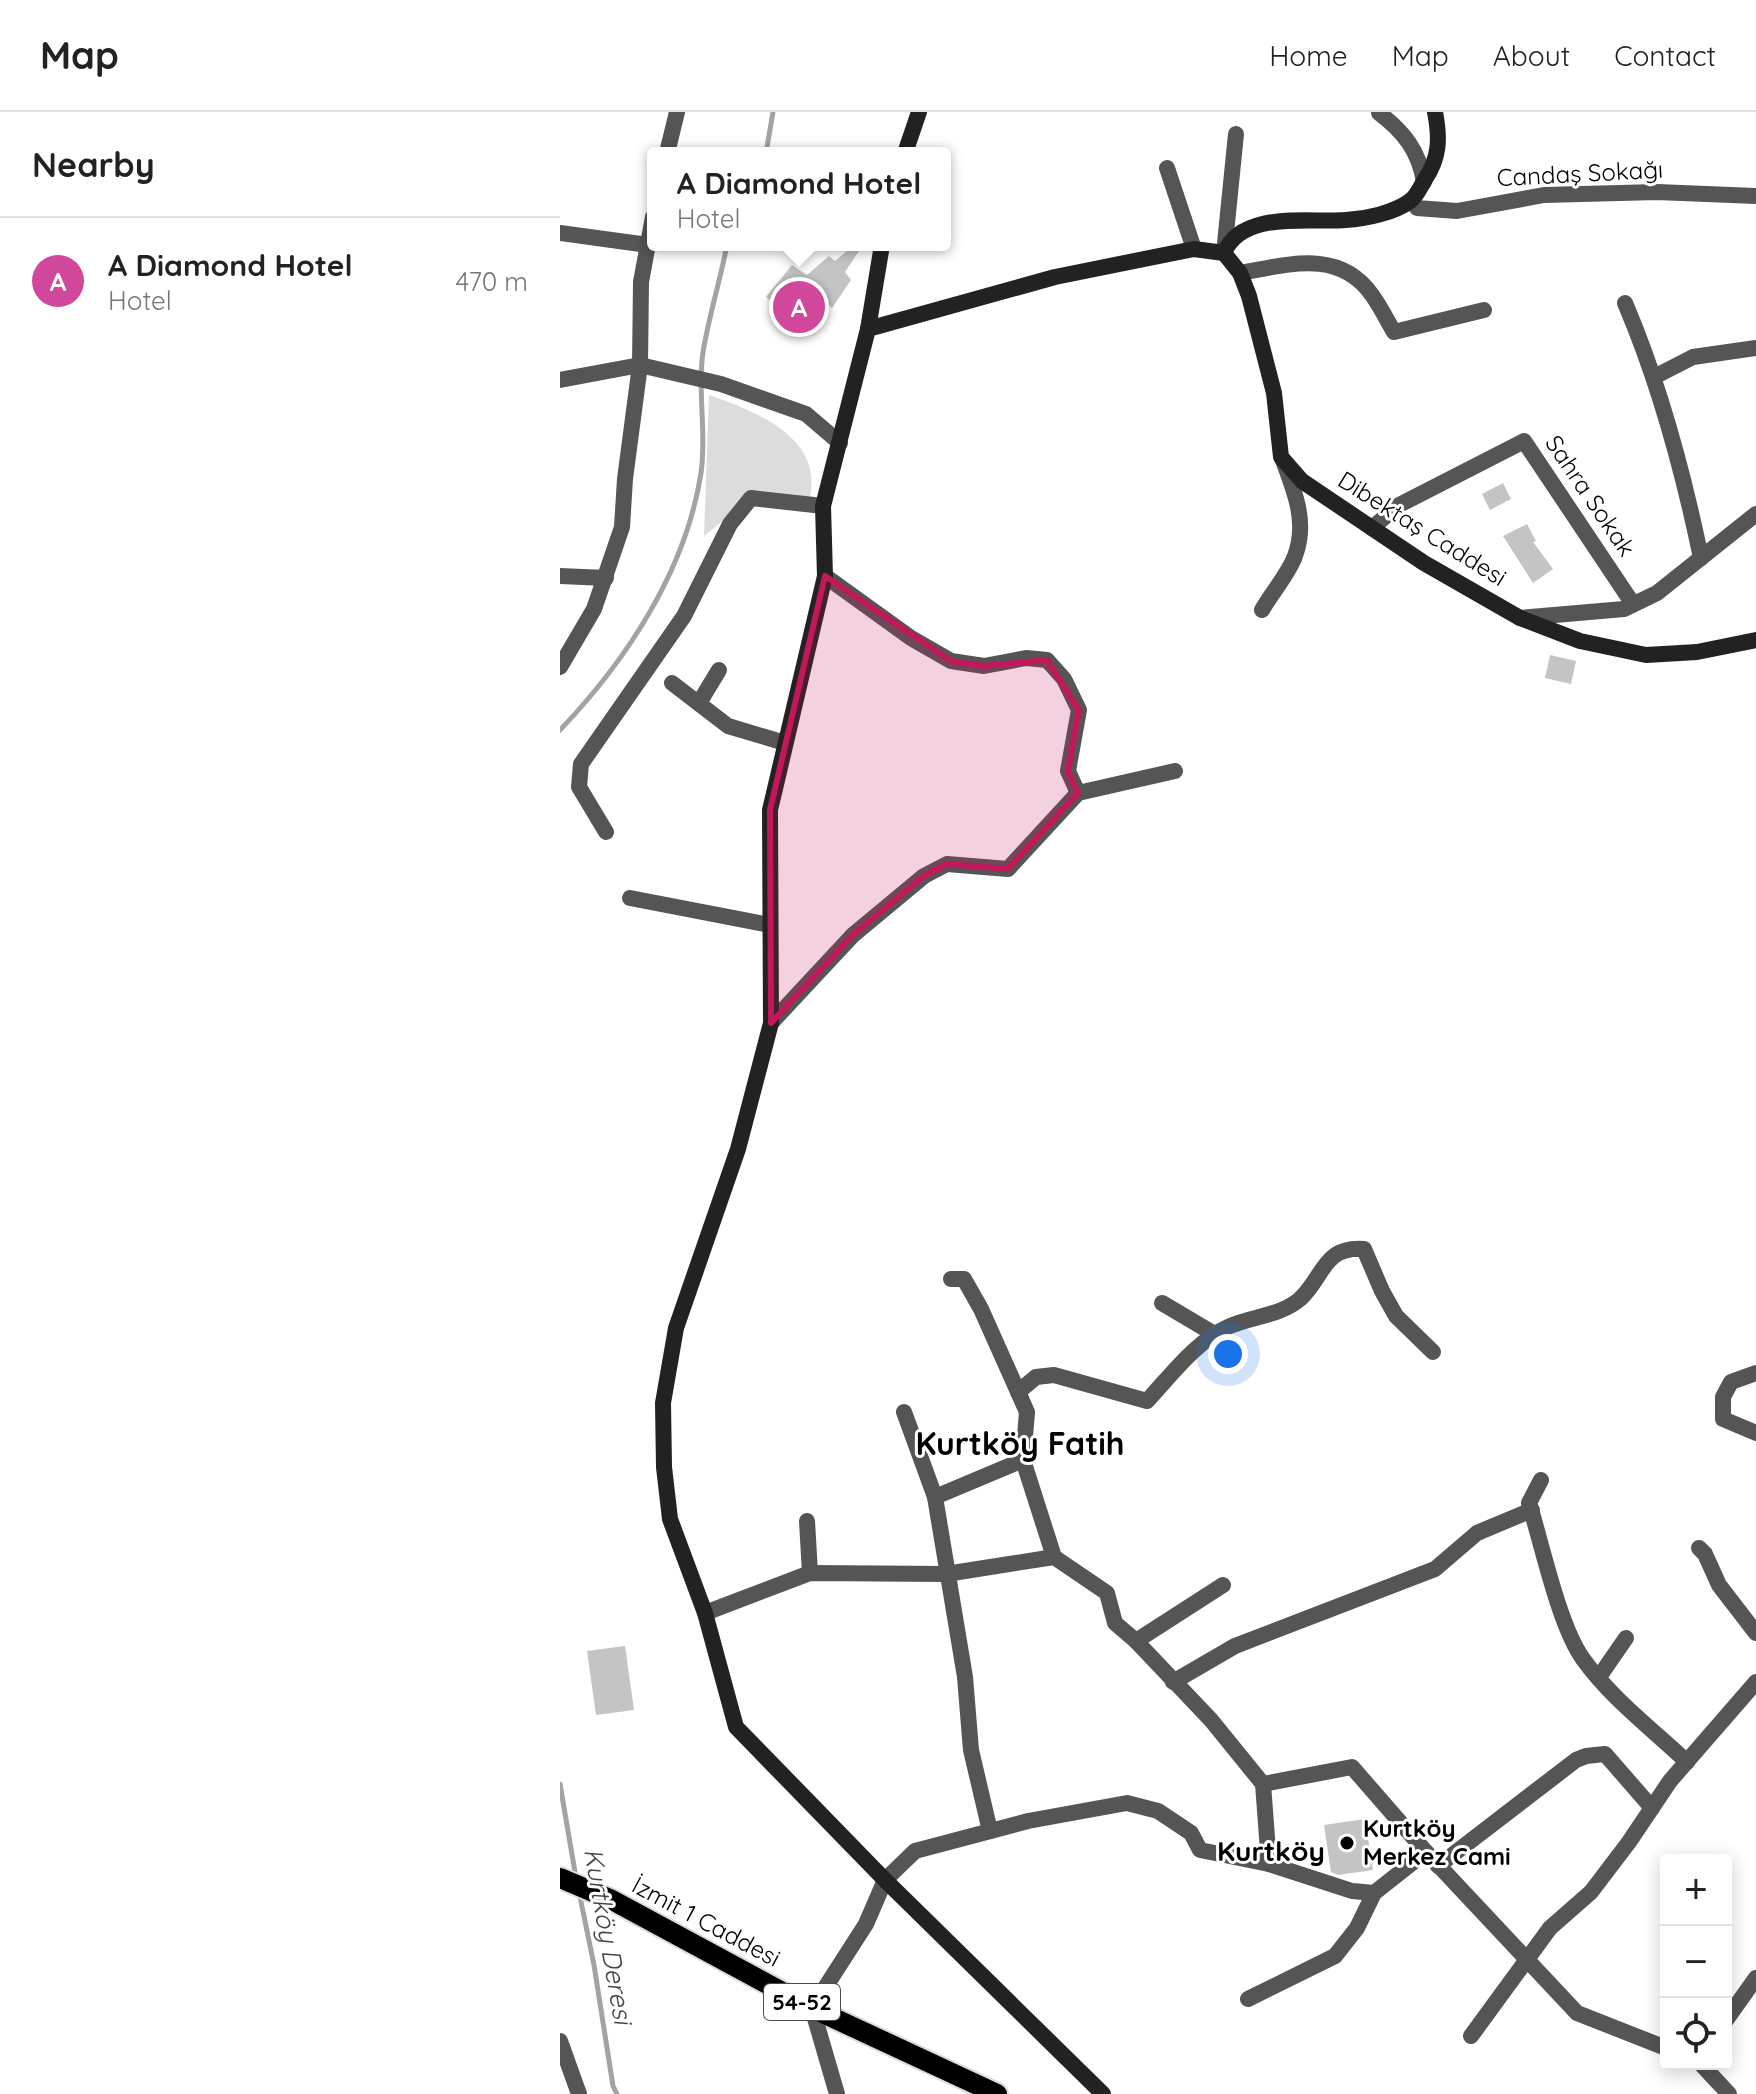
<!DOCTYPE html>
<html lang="en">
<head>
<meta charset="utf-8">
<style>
  body { margin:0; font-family:Quicksand,sans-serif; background:#f6f6f6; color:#222 }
  .controls { position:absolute; right:24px; bottom:24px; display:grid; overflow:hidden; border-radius:8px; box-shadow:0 4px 20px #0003 }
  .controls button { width:72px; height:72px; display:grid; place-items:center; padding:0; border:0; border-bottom:2px solid #e0e0e0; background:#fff; color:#222; font:40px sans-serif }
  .you { position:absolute; left:668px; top:1242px; width:28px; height:28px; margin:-20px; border:6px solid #fff; border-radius:50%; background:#1a73e8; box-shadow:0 0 0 12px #1a73e833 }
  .badge { display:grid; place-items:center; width:52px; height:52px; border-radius:50%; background:#0b8043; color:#fff; font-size:26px; font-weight:700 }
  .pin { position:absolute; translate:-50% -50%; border:4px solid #fff; box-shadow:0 2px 8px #0006 }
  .popup { position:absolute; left:87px; top:35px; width:304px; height:104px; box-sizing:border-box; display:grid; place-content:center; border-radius:8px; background:#fff; filter:drop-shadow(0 2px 6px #0005); font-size:26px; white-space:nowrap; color:#767676 }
  .popup b { font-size:30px; color:#222 }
  .popup::after { content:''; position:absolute; left:50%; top:100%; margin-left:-16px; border:16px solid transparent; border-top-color:#fff }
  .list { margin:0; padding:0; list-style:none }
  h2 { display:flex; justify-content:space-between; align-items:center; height:104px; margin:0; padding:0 32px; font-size:34px }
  h2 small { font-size:26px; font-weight:400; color:#767676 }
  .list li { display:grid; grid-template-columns:52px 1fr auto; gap:24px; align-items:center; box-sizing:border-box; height:128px; padding:0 32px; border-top:2px solid #e0e0e0 }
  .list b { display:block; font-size:30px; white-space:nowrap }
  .list p { margin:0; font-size:26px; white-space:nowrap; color:#767676 }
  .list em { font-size:26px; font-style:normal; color:#767676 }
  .icon { flex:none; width:44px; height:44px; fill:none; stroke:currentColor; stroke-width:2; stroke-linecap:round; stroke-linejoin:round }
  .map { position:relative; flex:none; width:1196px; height:1982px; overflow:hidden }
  header { display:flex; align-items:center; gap:48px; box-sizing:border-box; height:112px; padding:0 40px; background:#fff; border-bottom:2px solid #e0e0e0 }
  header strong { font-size:38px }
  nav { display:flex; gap:44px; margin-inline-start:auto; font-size:28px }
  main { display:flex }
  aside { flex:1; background:#fff }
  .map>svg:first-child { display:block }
  .green { fill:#dcdcdc }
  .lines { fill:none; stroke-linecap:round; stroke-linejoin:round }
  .stream { stroke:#a3a3a3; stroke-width:5 }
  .building { fill:#c4c4c4 }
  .primary-casing { stroke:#dbdbdb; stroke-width:24 }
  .street { stroke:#555; stroke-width:16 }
  .secondary { stroke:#222; stroke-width:16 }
  .primary { stroke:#000; stroke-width:20 }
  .marked { fill:#c2185b; fill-opacity:0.2; stroke:#c2185b; stroke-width:6; stroke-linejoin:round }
  .poi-dot { fill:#000; stroke:#fff; stroke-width:3 }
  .labels { text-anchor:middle; stroke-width:6; stroke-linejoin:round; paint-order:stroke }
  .shield { fill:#fff; stroke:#4c4c4c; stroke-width:2 }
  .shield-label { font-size:22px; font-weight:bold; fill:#000 }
  .street-label { font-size:24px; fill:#000; stroke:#fff }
  .poi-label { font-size:24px; font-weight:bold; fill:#000; stroke:#fff; text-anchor:start }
  .water-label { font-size:26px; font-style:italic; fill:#444; stroke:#fff }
  .quarter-label { font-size:28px; font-weight:bold; fill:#000; stroke:#fff }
  .district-label { font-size:32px; font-weight:bold; fill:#000; stroke:#fff }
</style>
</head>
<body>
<header>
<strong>Map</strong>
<nav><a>Home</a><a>Map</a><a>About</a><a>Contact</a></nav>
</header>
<main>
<aside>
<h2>Nearby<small></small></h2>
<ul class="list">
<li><span class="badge" style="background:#d1479c">A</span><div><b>A Diamond Hotel</b><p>Hotel</p></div><em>470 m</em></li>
</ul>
</aside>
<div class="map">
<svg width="1196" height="1982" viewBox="0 0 1196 1982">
  <rect width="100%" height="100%" fill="#fff"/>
  <path class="green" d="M149 283C196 299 266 327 249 388L180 395 144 424Z"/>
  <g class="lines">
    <g class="stream">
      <path d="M206 41 213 0"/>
      <path d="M0 618C67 548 126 458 141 361 147 321 137 279 143 240 149 204 160 169 167 133"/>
      <path d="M0 1672 16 1766"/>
      <path d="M19 1780 34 1853 53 1974 57 1982"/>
    </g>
  </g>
  <g class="building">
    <path d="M294 133H303L285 160 291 168 272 196 256 182 232 208 206 185 232 153 247 163 269 144 275 149Z"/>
    <path d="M943 371 951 387 930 398 922 382Z"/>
    <path d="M967 412 976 429 973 430 993 457 973 471 943 424Z"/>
    <path d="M990 543 1016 549 1011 572 985 566Z"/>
    <path d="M65 1534 74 1598 36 1603 27 1539Z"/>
    <path d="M805 1707 813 1758 778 1763 771 1760 764 1713Z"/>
  </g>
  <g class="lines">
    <defs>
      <path id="primary" d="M0 1766 52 1788 252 1896 437 1982"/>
    </defs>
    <use href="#primary" class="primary-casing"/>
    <g class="street">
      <path d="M819 1C844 20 859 39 864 70"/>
      <path d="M107 41 117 0"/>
      <path d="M607 56 634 137"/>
      <path d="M851 88 857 96 897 99 984 83 1097 80 1196 84"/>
      <path d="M0 121 88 133"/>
      <path d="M664 141 676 22"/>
      <path d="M680 161C727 153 779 136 812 183 820 194 827 208 834 220L924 198"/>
      <path d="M1065 191C1100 273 1123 359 1141 446"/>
      <path d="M1094 265 1133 245 1196 236"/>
      <path d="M0 268 80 253 161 272 246 302 280 331"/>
      <path d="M812 416 839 393 964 329 1073 492"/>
      <path d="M0 464 46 466"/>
      <path d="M265 464 351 526 391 549 424 554 466 546 487 548 504 567 519 598 508 659 518 681"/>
      <path d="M702 498C711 482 729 461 735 444 748 410 734 378 722 346"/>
      <path d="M960 506 1064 497 1097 481 1196 402"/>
      <path d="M0 555 34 497 62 415 65 367 80 253 81 170 93 105"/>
      <path d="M112 571 168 614 225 631"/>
      <path d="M139 591 159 558"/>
      <path d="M46 720 19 675 21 652 124 504 170 412 191 386 263 394"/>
      <path d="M70 786 210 813"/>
      <path d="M211 911 293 823 364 764 387 752 448 757 518 681 615 659"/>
      <path d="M391 1167H404L421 1197 467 1300 463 1348 494 1445"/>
      <path d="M602 1191 656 1223"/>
      <path d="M1196 1261 1171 1270 1163 1285V1307L1196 1321"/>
      <path d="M458 1280 476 1265 494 1263 587 1289C612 1262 636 1229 670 1214 693 1204 720 1204 740 1187 764 1165 763 1134 804 1137L822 1179 836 1204 873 1240"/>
      <path d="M344 1300 375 1385 463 1348"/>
      <path d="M981 1368 969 1391C982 1432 999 1514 1023 1547 1051 1586 1092 1617 1127 1650"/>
      <path d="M375 1385 405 1565 411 1638 430 1719"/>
      <path d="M247 1409 250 1461"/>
      <path d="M1139 1436 1145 1442 1159 1473 1196 1521"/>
      <path d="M145 1501 250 1461 386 1462 494 1445 547 1481 555 1511 576 1529 651 1608 703 1672 792 1655 866 1740"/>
      <path d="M576 1529 663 1473"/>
      <path d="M1039 1565 1066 1526"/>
      <path d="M613 1570 675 1534 875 1457 917 1421 972 1398"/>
      <path d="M703 1672 709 1752"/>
      <path d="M878 1754 1016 1648 1026 1644 1045 1642 1092 1696"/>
      <path d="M688 1887 775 1844 797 1816 814 1781"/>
      <path d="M1166 1908 1196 1866"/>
      <path d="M911 1924 990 1816 1031 1780 1069 1730 1110 1669 1196 1570"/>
      <path d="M0 1929 19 1982"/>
      <path d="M1141 1952 1169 1982"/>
      <path d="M277 1982 252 1896 306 1812 325 1768 355 1739 468 1709 567 1691 598 1699 631 1721 640 1738 709 1752 792 1779 814 1781 866 1740 1017 1901 1106 1936"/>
    </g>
    <g class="secondary">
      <path d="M345 41 359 0"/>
      <path d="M664 141 680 161 689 184 714 281 721 345 742 369 864 451 960 506 1020 529 1086 543 1137 540 1196 528"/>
      <path d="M664 141C682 98 748 111 786 108 805 107 834 101 850 89 856 85 860 76 864 69 880 46 880 26 875 0"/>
      <path d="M308 217 322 133"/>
      <path d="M543 1982 325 1768 176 1615 145 1501 110 1407 104 1355 103 1291 116 1216 178 1037 211 911 210 698 265 464 263 394 308 217 495 165 634 137 664 141"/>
    </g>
    <use href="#primary" class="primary"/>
  </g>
  <path class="marked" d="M265 464 391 549 424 554 487 548 519 598 508 659 518 681 448 757 387 752 364 764 293 823 211 911 210 698Z"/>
  <circle class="poi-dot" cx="787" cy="1731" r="8"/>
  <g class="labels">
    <rect class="shield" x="204" y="1872" width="76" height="36" rx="6"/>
    <g class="shield-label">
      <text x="242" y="1898">54-52</text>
    </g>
    <g class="street-label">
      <text transform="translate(1020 62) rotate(-3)" y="8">Candaş Sokağı</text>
      <text transform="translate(1030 384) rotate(56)" y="8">Sahra Sokak</text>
      <text transform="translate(862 417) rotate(32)" y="8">Dibektaş Caddesi</text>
      <text transform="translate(146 1810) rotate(28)" y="8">İzmit 1 Caddesi</text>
    </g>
    <g class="poi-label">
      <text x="803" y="1725">Kurtköy<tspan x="803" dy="28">Merkez Cami</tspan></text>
    </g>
    <g class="water-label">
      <text transform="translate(48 1824) rotate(80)" y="9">Kurtköy Deresi</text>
    </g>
    <g class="quarter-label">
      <text x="711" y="1749">Kurtköy</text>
    </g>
    <g class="district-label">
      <text x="460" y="1343">Kurtköy Fatih</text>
    </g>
  </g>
</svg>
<div class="controls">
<button>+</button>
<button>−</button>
<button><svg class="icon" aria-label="locate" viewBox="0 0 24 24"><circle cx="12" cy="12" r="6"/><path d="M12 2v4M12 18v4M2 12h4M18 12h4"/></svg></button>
</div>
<div class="you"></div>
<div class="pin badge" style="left:239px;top:195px;background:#d1479c">A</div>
<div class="popup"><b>A Diamond Hotel</b>Hotel</div>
</div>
</main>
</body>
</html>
